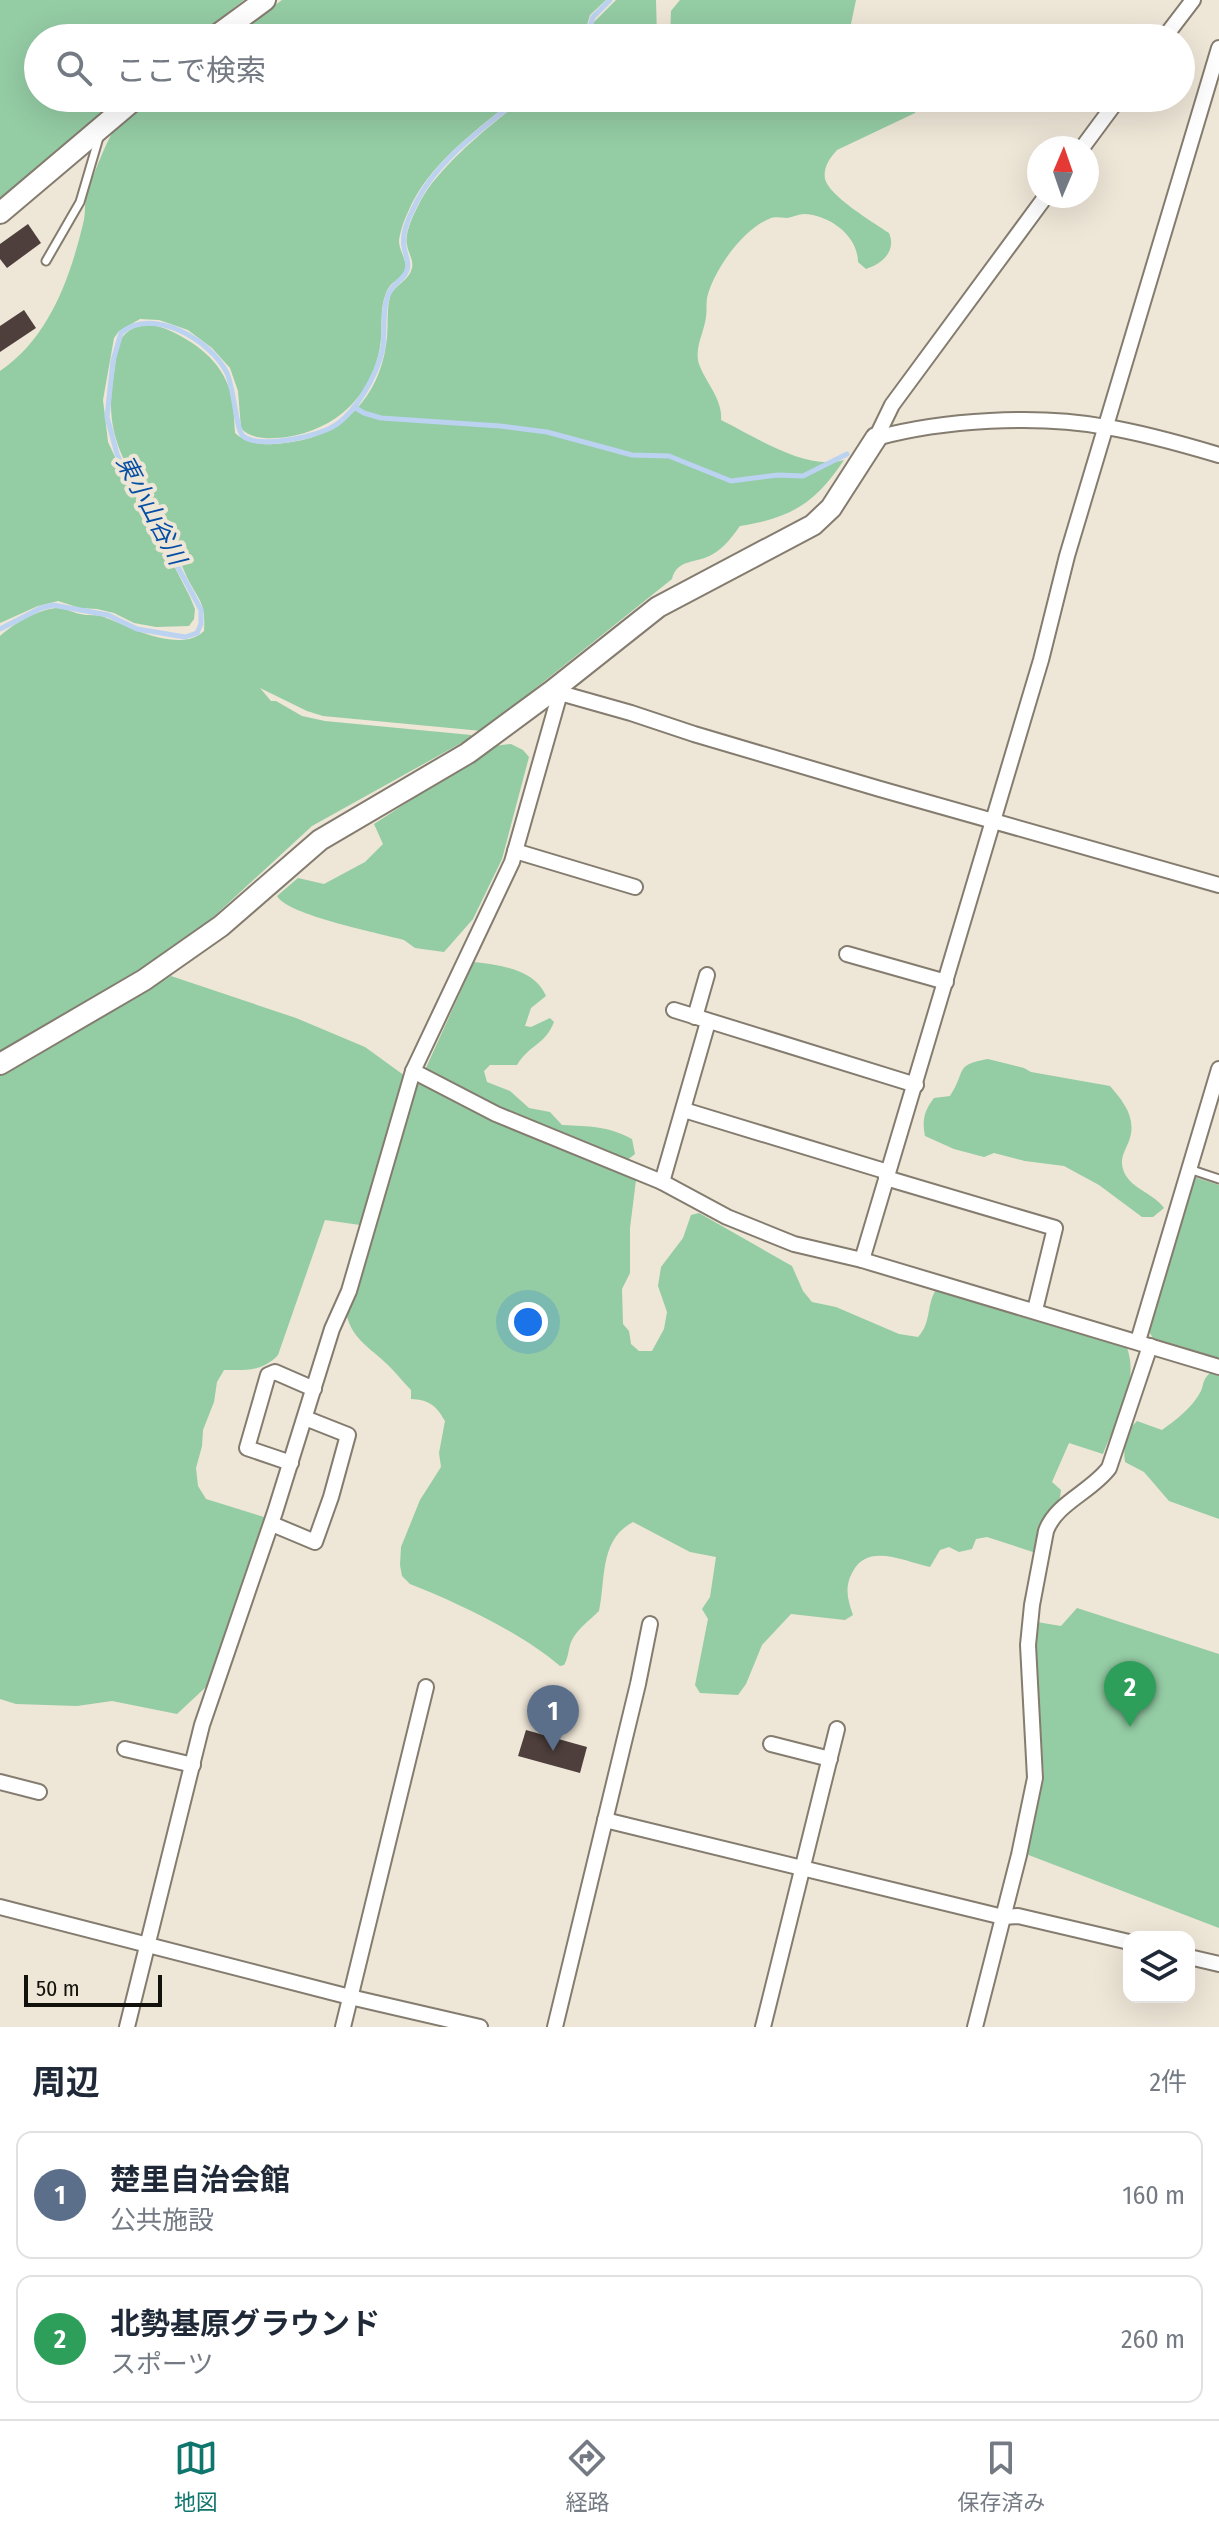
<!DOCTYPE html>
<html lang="ja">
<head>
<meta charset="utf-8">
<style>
  body { margin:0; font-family:"Fira Sans Condensed","Noto Sans JP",sans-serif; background:#f6f6f7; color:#1f2937 }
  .controls { position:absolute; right:24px; bottom:24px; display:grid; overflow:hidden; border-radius:16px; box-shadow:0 8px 32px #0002 }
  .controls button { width:72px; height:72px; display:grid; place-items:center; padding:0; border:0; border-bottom:2px solid #e0e1e3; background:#fff; color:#1f2937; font:40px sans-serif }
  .compass { position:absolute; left:1027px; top:136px; width:72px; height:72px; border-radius:50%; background:#fff; box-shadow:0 8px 32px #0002; rotate:2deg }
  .scale { position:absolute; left:24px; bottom:20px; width:138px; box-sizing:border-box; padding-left:8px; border:4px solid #13110b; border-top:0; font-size:22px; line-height:28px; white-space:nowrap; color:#13110b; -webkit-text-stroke:6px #eee6d7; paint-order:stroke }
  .you { position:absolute; left:528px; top:1322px; width:28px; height:28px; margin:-20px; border:6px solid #fff; border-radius:50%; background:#1a73e8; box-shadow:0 0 0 12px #1a73e833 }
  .badge { display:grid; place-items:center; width:52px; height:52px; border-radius:50%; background:#0f766e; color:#fff; font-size:26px; font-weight:700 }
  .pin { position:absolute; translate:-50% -66px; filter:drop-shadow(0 2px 4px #0008) }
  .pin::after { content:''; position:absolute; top:42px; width:28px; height:24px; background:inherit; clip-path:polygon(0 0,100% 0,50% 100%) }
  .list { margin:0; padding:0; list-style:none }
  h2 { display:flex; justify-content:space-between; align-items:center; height:104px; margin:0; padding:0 32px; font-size:34px }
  h2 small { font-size:26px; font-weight:400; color:#747a83 }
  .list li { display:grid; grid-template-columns:52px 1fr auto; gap:24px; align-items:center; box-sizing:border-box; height:128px; margin:0 16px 16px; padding:0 16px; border:2px solid #e0e1e3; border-radius:16px }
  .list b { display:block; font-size:30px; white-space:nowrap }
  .list p { margin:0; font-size:26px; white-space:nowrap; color:#747a83 }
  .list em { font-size:26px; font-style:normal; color:#747a83 }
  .icon { flex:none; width:44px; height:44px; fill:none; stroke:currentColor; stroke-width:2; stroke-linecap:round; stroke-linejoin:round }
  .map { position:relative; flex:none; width:1219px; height:2027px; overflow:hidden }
  .search { position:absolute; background:#fff; box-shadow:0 8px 32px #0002; left:24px; right:24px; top:24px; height:88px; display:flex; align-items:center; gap:20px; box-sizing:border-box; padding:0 28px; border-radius:44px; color:#747a83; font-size:30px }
  .sheet { height:392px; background:#fff }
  nav { display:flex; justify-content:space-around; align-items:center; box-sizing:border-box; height:112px; border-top:2px solid #e0e1e3; background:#fff; font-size:22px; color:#747a83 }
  nav a { display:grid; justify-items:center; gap:4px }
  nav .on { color:#0f766e }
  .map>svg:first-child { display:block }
  .green { fill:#94cca4 }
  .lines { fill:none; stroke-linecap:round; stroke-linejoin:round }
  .stream { stroke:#bcd2f1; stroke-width:5 }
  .building { fill:#4e3f3c }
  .lane-casing { stroke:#847c6f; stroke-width:11 }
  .street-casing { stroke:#847c6f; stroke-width:18 }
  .secondary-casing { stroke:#847c6f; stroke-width:24 }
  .lane { stroke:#fff; stroke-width:7 }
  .street { stroke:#fff; stroke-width:14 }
  .secondary { stroke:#fff; stroke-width:20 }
  .labels { text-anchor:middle; stroke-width:8; stroke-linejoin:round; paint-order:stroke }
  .water-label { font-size:24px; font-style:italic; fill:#054ea5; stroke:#eee6d7 }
</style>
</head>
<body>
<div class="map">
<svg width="1219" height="2027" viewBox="0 0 1219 2027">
  <rect width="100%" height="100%" fill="#eee6d7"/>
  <g class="green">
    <path d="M0 0H244L195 38H38V98H120L0 199Z"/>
    <path d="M282 0H606L590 15 583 38H232Z"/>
    <path d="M616 0H656L657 38H589L594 22Z"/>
    <path d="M680 0H856L848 38H670L671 11Z"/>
    <path d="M150 98H515C476 131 428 164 408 212 404 220 400 232 399 241 399 251 408 261 405 270 402 279 390 281 386 293 379 310 383 329 380 347 371 397 336 429 287 437 273 439 250 440 241 428L238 391 230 368 212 348 188 330 159 320 140 319 119 331 114 338 103 400 108 442 130 489 163 535 170 558 190 597 195 609 194 619 189 626 156 627 134 623 114 613 97 609 80 608 58 601 38 606 0 623V371C49 338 70 278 83 224 86 214 84 203 87 193 93 176 107 139 117 125 124 114 140 106 150 98Z"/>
    <path d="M525 98H914L918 104 915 113 837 150C830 158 823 167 825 179 829 196 874 223 889 233 897 252 881 264 866 269L858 262C858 236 830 215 804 214 799 214 793 217 787 218 781 218 775 216 769 219 743 229 713 271 707 298 706 304 707 311 706 317 704 333 694 348 699 364 706 383 723 400 721 420 756 437 805 471 844 460 815 504 790 518 740 526 732 537 725 547 713 554 697 564 677 558 672 579L482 731 323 716 307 711 260 688 271 701H276L302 716 325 721 471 735 472 737 312 826 211 919 157 960 0 1051V636C13 624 37 610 56 608 64 608 72 612 80 614 88 616 96 614 104 617 130 627 180 654 204 631 206 600 198 601 186 575 176 552 167 530 154 509 123 463 103 432 114 373 116 363 116 347 122 338 132 323 152 323 166 329 194 341 221 360 230 391 234 403 234 420 235 433 250 447 273 445 292 442 343 435 379 396 386 345 389 330 386 312 390 297 394 285 409 281 412 268 414 260 408 253 407 245 404 232 415 212 421 200 441 164 493 123 525 98Z"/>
    <path d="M511 744 523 750 529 757 502 859 473 919 444 952 415 948 404 940C379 933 287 915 277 896L298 878 324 884 365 862 383 844 374 824 494 746Z"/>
    <path d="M474 962C499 965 535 969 546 996L531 1008 525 1026 531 1027 550 1018 554 1022C545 1045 530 1044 517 1065H490L484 1071 487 1082 510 1091 529 1108 550 1112 562 1125C590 1127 606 1125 632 1139L635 1154 626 1161 506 1110 425 1070Z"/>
    <path d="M171 976 296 1018 365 1047 405 1076 360 1225 325 1220 278 1355C262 1372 246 1370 224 1370L217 1382 214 1402 203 1430 202 1446 196 1468 198 1486 206 1499 264 1517 207 1686 177 1714 112 1701 77 1706 16 1704 0 1699V1074Z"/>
    <path d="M988 1059 1024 1068 1031 1072 1110 1086C1123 1101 1136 1117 1130 1138 1127 1148 1119 1157 1123 1169 1128 1188 1154 1193 1164 1208L1153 1217H1142L1099 1185 1064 1166 1025 1161 994 1153 984 1157 954 1149 925 1136C922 1120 924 1111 934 1098L950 1096C967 1071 953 1065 988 1059Z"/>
    <path d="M415 1082H422L491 1119 636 1180 630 1228V1273L622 1289 623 1324 629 1331 631 1344 639 1351H652L664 1329 667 1312 658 1286 661 1267 683 1238 691 1215 699 1213 792 1266 803 1291 812 1302 836 1307 899 1334 918 1337C932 1322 926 1305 936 1290L1126 1345C1141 1381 1116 1421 1103 1454L1069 1443 1052 1482 1061 1490 1060 1498 1042 1523 1036 1553 987 1537 976 1539 972 1549 959 1552 949 1547 940 1550 930 1567C903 1561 867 1542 852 1573 844 1588 848 1600 853 1615L845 1620 791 1614 762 1645 746 1684 738 1695 700 1693 695 1685 708 1619 702 1609 710 1597 716 1557 690 1552 633 1522C599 1540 606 1579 599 1611 590 1620 578 1628 572 1640 568 1648 569 1657 564 1665L560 1666C520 1632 458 1603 410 1584L402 1576 400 1565 401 1547 420 1500 441 1467 439 1453 445 1421C436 1405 429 1400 411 1399V1390C403 1382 397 1374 389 1366 371 1348 349 1338 346 1310Z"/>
    <path d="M1194 1177 1219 1185V1358L1153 1338 1148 1330Z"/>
    <path d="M1210 1373 1219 1376V1519L1169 1501 1144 1472 1125 1462C1123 1448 1125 1432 1137 1421L1162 1430C1176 1420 1193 1407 1201 1391 1204 1383 1203 1379 1210 1373Z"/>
    <path d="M1077 1608 1219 1654V1928L1026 1854 1044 1778 1037 1677V1622L1061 1626Z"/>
  </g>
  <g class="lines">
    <g class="stream">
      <path d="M586 38 593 17 610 0"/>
      <path d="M354 407 364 413 381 418 500 426 547 432 632 455 669 456 731 481 778 475 803 476 847 454"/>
      <path d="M0 629 41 608 53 605 108 615 137 629 185 637 197 633 201 624V610L172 556 167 538 127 475 117 454 107 417 113 361 121 333C152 306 211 340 227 373 234 388 236 430 243 436 259 449 309 437 326 430 353 420 378 374 383 347 385 330 382 309 389 293 393 283 404 280 407 270 410 262 405 255 404 247 401 232 411 213 417 201 438 159 485 127 520 98"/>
    </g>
  </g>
  <g class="building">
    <path d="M28 224 41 243 7 268 0 259V244Z"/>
    <path d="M24 310 36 328 0 352V326Z"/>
    <path d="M526 1730 587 1747 580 1773 518 1756Z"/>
  </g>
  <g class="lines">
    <defs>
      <g id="lane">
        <path d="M46 261 80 202 100 134"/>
        <path d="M1189 1169 1219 1179"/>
      </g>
      <g id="street">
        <path d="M1164 38 1193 0"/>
        <path d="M1082 148 1119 98"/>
        <path d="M876 438C942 420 1037 414 1106 427 1144 433 1182 444 1219 455"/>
        <path d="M876 438 892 405 1046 196"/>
        <path d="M553 691 631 713 694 734 880 789 1219 885"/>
        <path d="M515 851 635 887"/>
        <path d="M847 954 946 982"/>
        <path d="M674 1010 916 1085"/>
        <path d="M695 1017 707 975"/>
        <path d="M413 1071 496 1114 662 1182 727 1217 794 1244 862 1260 1219 1367"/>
        <path d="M684 1110 888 1172"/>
        <path d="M886 1178 1055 1228 1035 1310"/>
        <path d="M662 1182 708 1022"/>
        <path d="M862 1260 1041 660 1067 556 1219 48"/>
        <path d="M1138 1341 1219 1069"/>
        <path d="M291 1463 247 1448 268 1375 275 1372 314 1389"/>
        <path d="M272 1524 315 1542 331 1497 348 1435 305 1418"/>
        <path d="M771 1744 830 1759"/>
        <path d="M125 1749 193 1765"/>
        <path d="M0 1782 39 1792"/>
        <path d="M605 1820 1003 1917 1018 1916 1129 1942"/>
        <path d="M0 1907 350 1997 480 2027"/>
        <path d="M1189 1957 1219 1964"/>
        <path d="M127 2027 202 1725 275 1512 332 1329 349 1291 413 1071 512 862 560 693"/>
        <path d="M343 2027 426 1687"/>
        <path d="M555 2027 638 1684 650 1624"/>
        <path d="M763 2027 837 1729"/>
        <path d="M975 2027 1019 1855 1035 1778 1028 1645 1032 1605 1046 1531C1056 1503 1091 1492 1109 1468L1150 1346"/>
      </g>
      <g id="secondary">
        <path d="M213 38 265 0"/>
        <path d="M0 213 136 98"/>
        <path d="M0 1064 144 980 221 926 320 840 468 753 552 691 658 607 813 525 831 508 876 438"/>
      </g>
    </defs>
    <use href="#lane" class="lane-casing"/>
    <use href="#street" class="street-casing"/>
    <use href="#secondary" class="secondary-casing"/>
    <use href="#lane" class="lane"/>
    <use href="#street" class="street"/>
    <use href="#secondary" class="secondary"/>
  </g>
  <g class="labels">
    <g class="water-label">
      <text transform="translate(151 510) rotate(62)" y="8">東小山谷川</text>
    </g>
  </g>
</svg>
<div class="controls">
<button><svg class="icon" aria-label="layers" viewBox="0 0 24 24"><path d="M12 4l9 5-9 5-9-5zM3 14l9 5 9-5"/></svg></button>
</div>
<svg class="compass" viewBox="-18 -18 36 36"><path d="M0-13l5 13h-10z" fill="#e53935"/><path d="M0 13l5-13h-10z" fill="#747a83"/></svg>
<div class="scale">50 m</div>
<div class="you"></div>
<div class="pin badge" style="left:553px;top:1751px;background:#5c6f8a">1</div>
<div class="pin badge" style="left:1130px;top:1727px;background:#2e9e5b">2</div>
<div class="search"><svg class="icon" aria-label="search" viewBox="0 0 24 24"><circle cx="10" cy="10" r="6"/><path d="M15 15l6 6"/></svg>ここで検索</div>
</div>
<section class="sheet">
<h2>周辺<small>2件</small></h2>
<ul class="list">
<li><span class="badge" style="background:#5c6f8a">1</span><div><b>楚里自治会館</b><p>公共施設</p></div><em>160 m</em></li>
<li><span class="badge" style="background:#2e9e5b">2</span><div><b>北勢基原グラウンド</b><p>スポーツ</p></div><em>260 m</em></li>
</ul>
</section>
<nav>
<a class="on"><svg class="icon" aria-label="map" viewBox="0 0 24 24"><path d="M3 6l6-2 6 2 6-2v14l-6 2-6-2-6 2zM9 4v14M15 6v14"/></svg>地図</a>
<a><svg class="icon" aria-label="directions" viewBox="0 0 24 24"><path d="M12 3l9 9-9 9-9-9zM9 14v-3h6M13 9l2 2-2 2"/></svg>経路</a>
<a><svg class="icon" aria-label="saved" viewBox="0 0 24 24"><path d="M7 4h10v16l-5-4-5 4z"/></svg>保存済み</a>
</nav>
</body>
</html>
